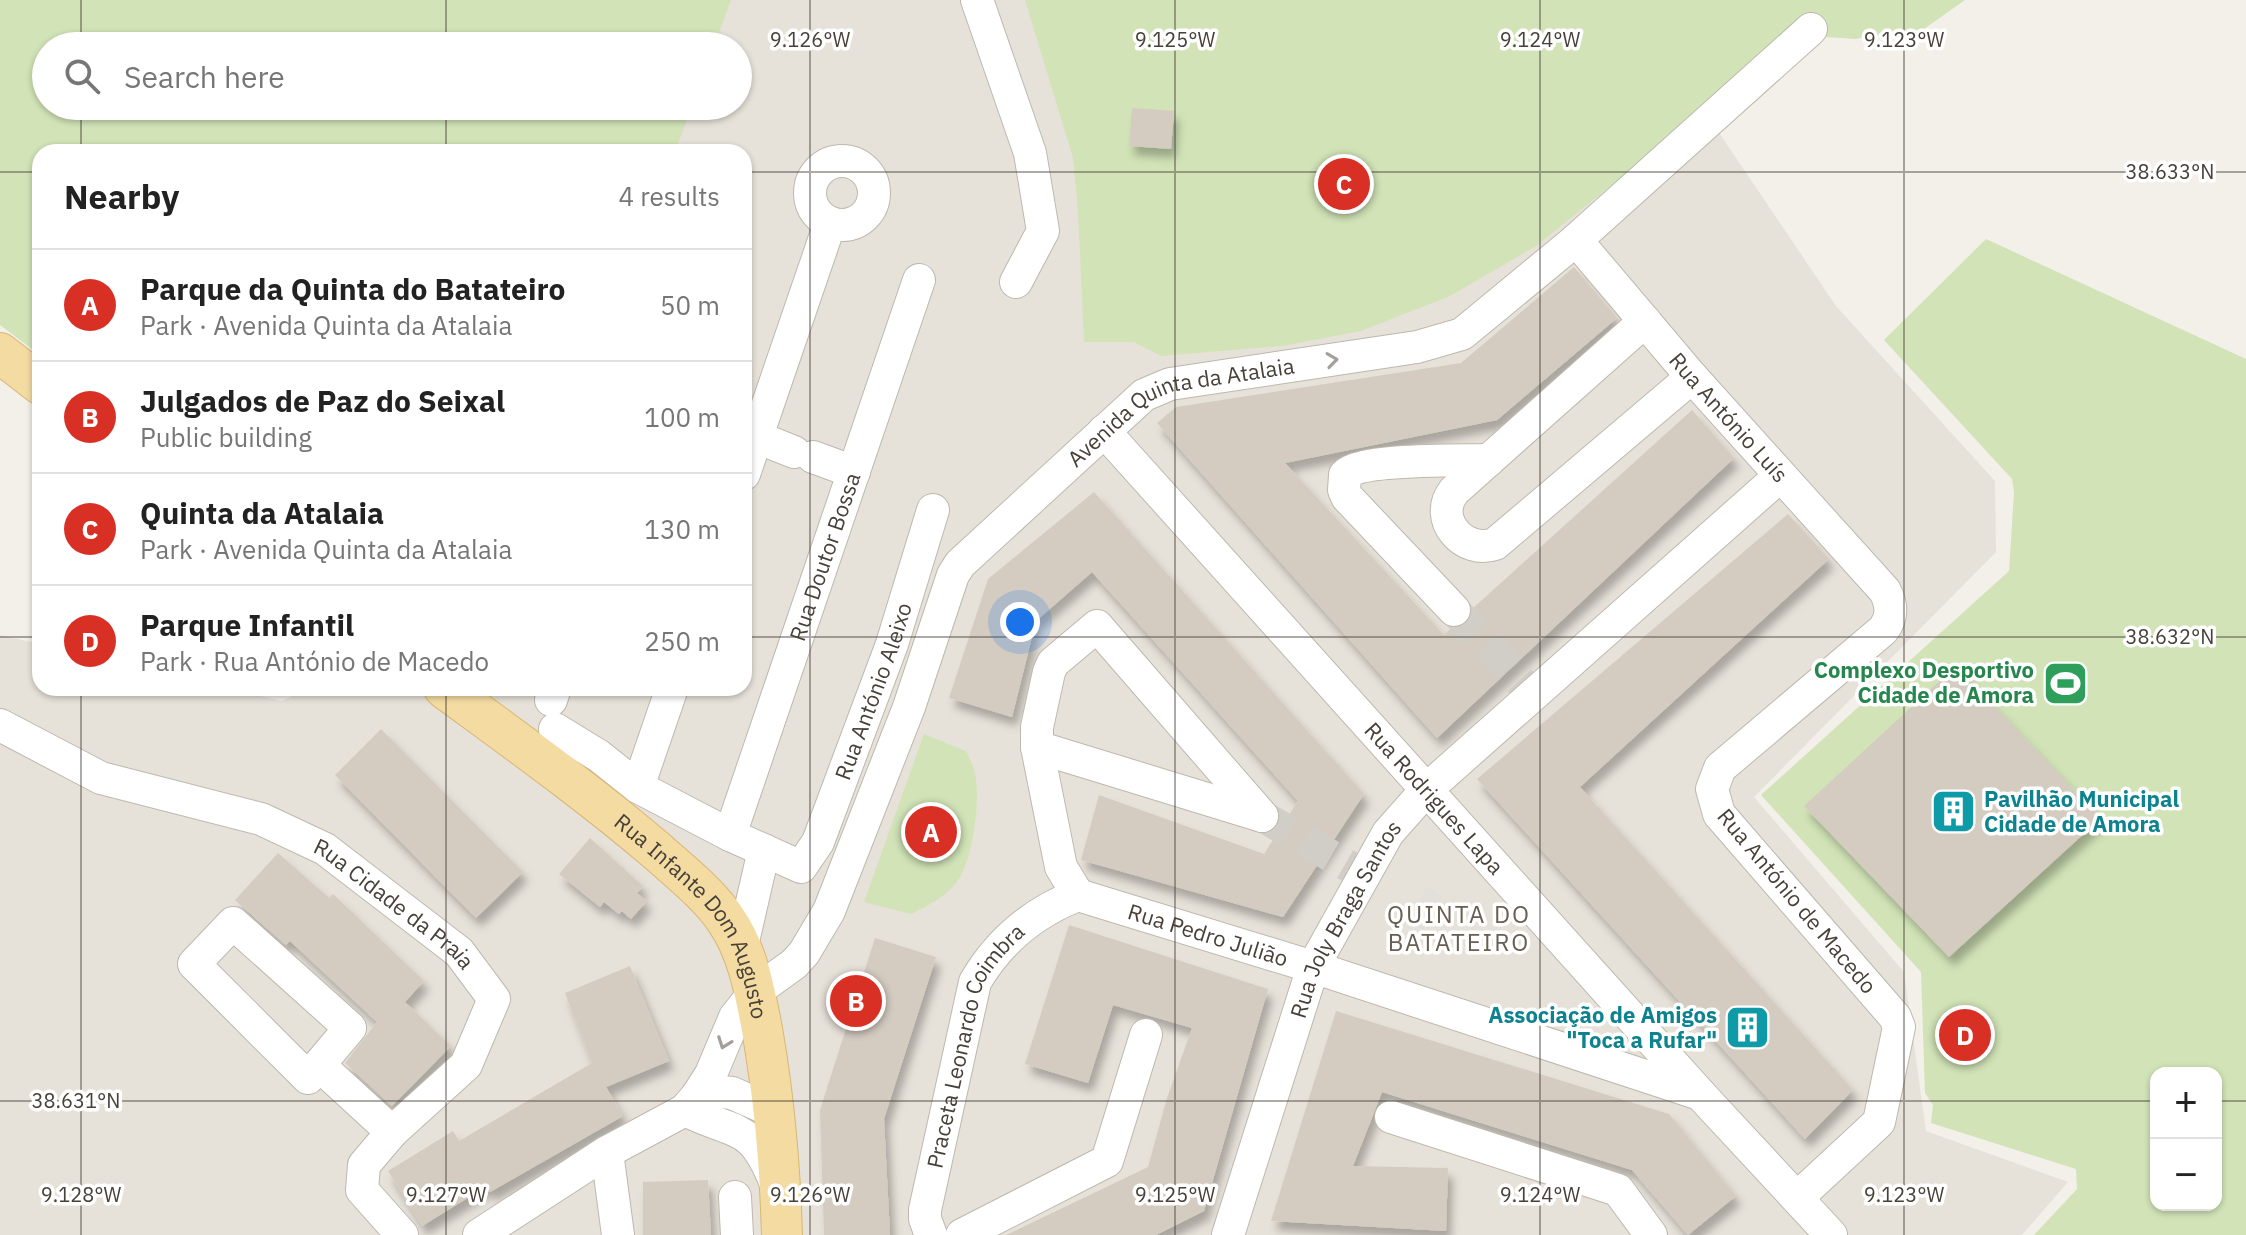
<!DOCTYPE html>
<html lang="en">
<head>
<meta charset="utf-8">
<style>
  body { margin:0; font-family:"IBM Plex Sans",sans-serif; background:#f6f6f6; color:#222 }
  .controls { position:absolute; right:24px; bottom:24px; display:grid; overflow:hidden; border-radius:16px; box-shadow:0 2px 6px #0004 }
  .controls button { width:72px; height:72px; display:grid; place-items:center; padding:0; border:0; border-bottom:2px solid #e0e0e0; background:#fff; color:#222; font:40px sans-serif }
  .you { position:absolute; left:1020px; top:622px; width:28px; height:28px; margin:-20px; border:6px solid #fff; border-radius:50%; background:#1a73e8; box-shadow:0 0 0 12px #1a73e833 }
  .badge { display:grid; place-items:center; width:52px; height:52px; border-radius:50%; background:#d93025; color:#fff; font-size:26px; font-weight:700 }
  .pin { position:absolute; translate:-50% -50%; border:4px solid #fff; box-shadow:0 2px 8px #0006 }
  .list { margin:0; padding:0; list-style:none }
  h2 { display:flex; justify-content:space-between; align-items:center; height:104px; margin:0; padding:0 32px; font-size:34px }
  h2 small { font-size:26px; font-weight:400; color:#767676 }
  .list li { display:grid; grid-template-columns:52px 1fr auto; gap:24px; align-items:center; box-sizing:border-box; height:112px; padding:0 32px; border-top:2px solid #e0e0e0 }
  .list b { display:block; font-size:30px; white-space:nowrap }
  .list p { margin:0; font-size:26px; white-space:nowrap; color:#767676 }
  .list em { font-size:26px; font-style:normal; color:#767676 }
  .icon { flex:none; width:44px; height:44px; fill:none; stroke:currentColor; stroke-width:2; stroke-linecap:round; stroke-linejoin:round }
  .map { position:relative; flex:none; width:2246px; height:1235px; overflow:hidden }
  .search { position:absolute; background:#fff; box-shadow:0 2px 6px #0004; left:32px; top:32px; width:720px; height:88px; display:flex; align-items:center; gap:20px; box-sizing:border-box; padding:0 28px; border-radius:44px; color:#767676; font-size:30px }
  .panel { position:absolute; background:#fff; box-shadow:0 2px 6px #0004; left:32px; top:144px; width:720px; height:552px; border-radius:24px }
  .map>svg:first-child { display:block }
  .residential { fill:#e7e2d9 }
  .industrial { fill:#e3dfdb }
  .green { fill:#d1e3b7; fill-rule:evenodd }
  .building { fill:#d4ccc1; filter:url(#shadow) }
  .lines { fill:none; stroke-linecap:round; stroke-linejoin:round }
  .minor-tunnel { stroke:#d1cdc7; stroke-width:32; stroke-dasharray:32 16; stroke-linecap:butt }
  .minor-casing { stroke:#beb8ad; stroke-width:34 }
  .major-casing { stroke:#d8b773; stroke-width:42 }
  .minor { stroke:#fff; stroke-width:32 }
  .major { stroke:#f4dba2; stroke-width:40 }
  .oneway { stroke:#a3a09c }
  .ticks { fill:none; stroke:#474139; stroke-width:2; stroke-opacity:0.45 }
  .labels { text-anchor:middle; stroke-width:7; stroke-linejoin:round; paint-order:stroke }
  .street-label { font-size:22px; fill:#474139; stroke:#fff }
  .leisure-label { font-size:22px; font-weight:bold; fill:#27864d; stroke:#fff; text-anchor:end }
  .culture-label { font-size:22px; font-weight:bold; fill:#0d838f; stroke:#fff; text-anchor:start }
  .neighbourhood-label { font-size:24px; letter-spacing:2px; fill:#685e51; stroke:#fff }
  .ticks-label { font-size:20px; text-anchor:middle; fill:#474139; stroke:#fff; stroke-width:7; stroke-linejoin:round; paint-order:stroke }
</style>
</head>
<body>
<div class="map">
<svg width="2246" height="1235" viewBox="0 0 2246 1235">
  <defs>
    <filter id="shadow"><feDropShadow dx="5" dy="9" stdDeviation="4" flood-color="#0004"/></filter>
  </defs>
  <rect width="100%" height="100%" fill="#f3f0ea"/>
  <path class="residential" d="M704 0H1061L1678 72 1836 306 1995 481 1996 552 1754 797 1904 972 1926 1131 2068 1182 2022 1235H0V635L40 644V688H227L282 701 307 688H744V152H647L665 106H738V46H687Z"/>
  <path class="industrial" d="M1427 887 1443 896 1423 930 1407 921Z"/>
  <g class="green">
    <path d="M0 0H731L714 46H46V106H692L675 152H40V355L0 325Z"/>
    <path d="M1025 0H1965L1924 29 1855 39 1786 34 1666 141 1536 246 1450 296 1361 331 1282 346 1161 356 1134 342H1084L1078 210 1073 158Z"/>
    <path d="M1986 239 2246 359V1235H2034L2077 1189 2076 1169 1931 1123 1933 1105 1925 1093 1921 972 1761 795 2009 571 2014 492 2012 479 1884 340ZM2156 1073H2216V1205H2156Z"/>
    <path d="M924 734 966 751C969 758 974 766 975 774 981 798 973 856 960 877 949 895 930 905 911 914L864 902Z"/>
  </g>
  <g class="building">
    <path d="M1132 108 1174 111 1171 149 1129 146Z"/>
    <path d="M1574 267 1617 318 1497 420 1285 463 1444 635 1451 628 1466 624 1472 616V609L1692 410 1734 458 1437 738 1157 423 1176 407 1461 363Z"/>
    <path d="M1094 492 1364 794 1283 917 1081 860 1099 795 1264 854 1298 801 1092 572 1036 621 1012 717 949 698 988 579Z"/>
    <path d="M1788 514 1829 559 1580 787 1853 1090 1805 1139 1477 779Z"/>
    <path d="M1956 666 2101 818 1949 957 1804 806Z"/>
    <path d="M381 729 523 872 476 918 335 775Z"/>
    <path d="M590 838 643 886 637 893 647 901 631 919 622 911 619 914 604 902 600 907 559 874Z"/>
    <path d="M278 853 329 898 333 894 424 981 405 1002 451 1046 392 1106 345 1063 377 1022 290 941 286 945 235 900Z"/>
    <path d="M1069 925 1268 989 1204 1211 1156 1235H1006L1148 1167 1167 1098 1192 1028 1113 1005 1088 1083 1025 1064Z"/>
    <path d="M875 938 936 957 884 1119 890 1235H824L820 1110Z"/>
    <path d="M630 966 669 1061 606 1087 623 1116 490 1192 487 1186 422 1226 388 1171 453 1131 459 1141 592 1063 565 993Z"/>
    <path d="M1336 1011 1669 1114 1736 1196 1688 1235 1632 1170 1382 1092 1353 1166 1448 1168 1446 1231 1271 1221Z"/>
    <path d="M708 1180 711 1235H643V1182Z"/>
  </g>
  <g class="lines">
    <g class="minor-tunnel">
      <path d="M1454 610 1533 695"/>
      <path d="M1262 816 1364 875"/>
    </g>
    <defs>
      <g id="minor">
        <path d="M977 0 1030 153 1043 231 1016 282"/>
        <circle cx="842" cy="193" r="32"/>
        <path id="s1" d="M1576 240 1692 377 1885 591C1892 605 1893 617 1883 630L1720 768 1712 789 1719 814 1895 1017 1899 1027 1879 1122 1797 1198"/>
        <path d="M1645 321 1454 491C1432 519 1464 555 1495 544L1692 377"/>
        <path id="s2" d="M1104 431 1701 1095 1831 1235"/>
        <path d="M744 432 794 452"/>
        <path d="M813 457 854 472"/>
        <path d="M744 474 830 223"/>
        <path d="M1454 610 1347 497 1344 490 1345 475C1361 458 1462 461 1489 460"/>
        <path d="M551 700 555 688"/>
        <path id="s3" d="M0 725 101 778 261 819 325 849 459 952 494 999 466 1065 392 1132 364 1165 362 1190 402 1235"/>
        <path id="s4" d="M555 729 599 756 638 787 730 835 801 867 818 842 892 644 933 510"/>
        <path d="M1037 747 1262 816"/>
        <path d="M638 787 672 688"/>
        <path id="s5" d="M730 835 919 280"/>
        <path id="s6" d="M1078 895 1313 967 1700 1094"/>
        <path d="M1078 895 1061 867 1037 747V727L1049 672 1053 663 1097 626 1262 816"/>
        <path d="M233 923 350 1028 308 1078 194 964Z"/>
        <path d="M741 950 764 850"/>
        <path d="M319 1065 392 1132"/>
        <path id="s7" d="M697 1096 711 1074 735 1017 755 992 794 964 804 953 829 911 909 707 953 575 960 564 1144 395 1170 384 1417 347 1462 334 1576 240 1811 29"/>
        <path d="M685 1110C737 1136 751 1121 776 1184"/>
        <path d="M1391 1117 1618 1190 1651 1235"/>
        <path d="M607 1152 618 1235"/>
        <path d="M735 1197 737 1235"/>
        <path d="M479 1235 607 1152 685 1110 697 1096 711 1091 732 1093 775 1112"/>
        <path id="s8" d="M931 1235 925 1219V1210L975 982C999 941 1034 912 1078 895"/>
        <path d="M962 1235 1107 1161 1146 1035"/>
        <path id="s9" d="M1228 1235 1313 967 1388 833 1427 789 1780 476"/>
      </g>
      <g id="major">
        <path d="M0 353 40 384"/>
        <path id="s10" d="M444 688C516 741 589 793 657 851 679 871 710 895 726 920 748 951 755 993 762 1029 774 1097 780 1166 782 1235"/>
      </g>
    </defs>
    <use href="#minor" class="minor-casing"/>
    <use href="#major" class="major-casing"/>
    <use href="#minor" class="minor"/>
    <use href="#major" class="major"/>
  </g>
  <defs><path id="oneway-chevron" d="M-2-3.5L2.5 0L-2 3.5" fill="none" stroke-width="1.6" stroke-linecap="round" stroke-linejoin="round" transform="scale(2)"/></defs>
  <g class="oneway">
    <use href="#oneway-chevron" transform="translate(1332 360) rotate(-8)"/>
    <use href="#oneway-chevron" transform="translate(724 1043) rotate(110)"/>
  </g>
  <path class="ticks" d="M81 0V46M446 0V46M810 0V1235M1175 0V1235M1540 0V1235M1904 0V1235M81 106V152M446 106V152M0 172H40M744 172H2246M0 637H40M744 637H2246M81 688V1235M446 688V1235M0 1101H2156M2216 1101H2246"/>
  <defs>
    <symbol id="stadium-square" viewBox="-11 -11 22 22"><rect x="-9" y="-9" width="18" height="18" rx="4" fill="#2e9e5b" stroke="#fff"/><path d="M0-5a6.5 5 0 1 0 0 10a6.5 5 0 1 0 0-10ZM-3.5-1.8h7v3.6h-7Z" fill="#fff"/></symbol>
    <symbol id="building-square" viewBox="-11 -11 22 22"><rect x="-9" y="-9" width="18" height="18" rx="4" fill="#0f9aa8" stroke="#fff"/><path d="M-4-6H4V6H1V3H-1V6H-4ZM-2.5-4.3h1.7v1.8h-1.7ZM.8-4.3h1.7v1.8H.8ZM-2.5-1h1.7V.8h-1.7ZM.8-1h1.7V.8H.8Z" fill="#fff"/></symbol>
  </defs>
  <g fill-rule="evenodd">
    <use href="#stadium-square" x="2040" y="658" width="51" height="51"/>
    <use href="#building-square" x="1928" y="786" width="51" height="51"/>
    <use href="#building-square" x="1722" y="1002" width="51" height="51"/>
  </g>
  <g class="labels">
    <g class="street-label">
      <text dy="8" stroke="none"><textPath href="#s7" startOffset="880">Avenida Quinta da Atalaia</textPath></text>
      <text dy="8" stroke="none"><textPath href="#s1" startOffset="234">Rua António Luís</textPath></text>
      <text dy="8" stroke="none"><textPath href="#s5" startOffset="294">Rua Doutor Bossa</textPath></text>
      <text dy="8" stroke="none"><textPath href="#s4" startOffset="474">Rua António Aleixo</textPath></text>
      <text dy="8" stroke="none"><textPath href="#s2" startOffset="494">Rua Rodrigues Lapa</textPath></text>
      <text transform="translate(1797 901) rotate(50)" y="8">Rua António de Macedo</text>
      <text dy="8" stroke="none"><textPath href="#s3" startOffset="438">Rua Cidade da Praia</textPath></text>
      <text dy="8" stroke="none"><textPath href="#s9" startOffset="338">Rua Joly Braga Santos</textPath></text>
      <text dy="8" stroke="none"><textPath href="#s10" startOffset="344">Rua Infante Dom Augusto</textPath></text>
      <text dy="8" stroke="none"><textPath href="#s6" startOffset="136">Rua Pedro Julião</textPath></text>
      <text dy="8" stroke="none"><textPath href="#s8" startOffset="200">Praceta Leonardo Coimbra</textPath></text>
    </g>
    <g class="leisure-label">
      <text x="2034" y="678">Complexo Desportivo<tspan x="2034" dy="25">Cidade de Amora</tspan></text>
    </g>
    <g class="culture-label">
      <text x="1984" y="807">Pavilhão Municipal<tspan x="1984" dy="25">Cidade de Amora</tspan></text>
      <text x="1717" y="1023" text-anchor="end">Associação de Amigos<tspan x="1717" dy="25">"Toca a Rufar"</tspan></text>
    </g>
    <g class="neighbourhood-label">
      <text x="1459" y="923">QUINTA DO<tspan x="1459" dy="28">BATATEIRO</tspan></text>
    </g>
  </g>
  <g class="ticks-label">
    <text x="810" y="47">9.126°W</text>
    <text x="1175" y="47">9.125°W</text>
    <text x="1540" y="47">9.124°W</text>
    <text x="1904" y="47">9.123°W</text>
    <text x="2170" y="179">38.633°N</text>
    <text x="2170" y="644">38.632°N</text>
    <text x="76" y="1108">38.631°N</text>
    <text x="81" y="1202">9.128°W</text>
    <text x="446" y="1202">9.127°W</text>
    <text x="810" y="1202">9.126°W</text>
    <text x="1175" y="1202">9.125°W</text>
    <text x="1540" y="1202">9.124°W</text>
    <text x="1904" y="1202">9.123°W</text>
  </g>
</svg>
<div class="controls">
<button>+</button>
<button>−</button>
</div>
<div class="you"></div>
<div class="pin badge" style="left:931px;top:832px">A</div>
<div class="pin badge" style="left:856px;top:1001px">B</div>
<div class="pin badge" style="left:1344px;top:184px">C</div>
<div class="pin badge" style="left:1965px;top:1035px">D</div>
<div class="search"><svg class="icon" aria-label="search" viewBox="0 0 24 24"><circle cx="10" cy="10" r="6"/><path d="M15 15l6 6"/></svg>Search here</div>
<section class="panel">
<h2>Nearby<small>4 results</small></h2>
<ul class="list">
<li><span class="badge">A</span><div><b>Parque da Quinta do Batateiro</b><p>Park · Avenida Quinta da Atalaia</p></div><em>50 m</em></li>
<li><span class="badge">B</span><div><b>Julgados de Paz do Seixal</b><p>Public building</p></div><em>100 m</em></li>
<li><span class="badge">C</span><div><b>Quinta da Atalaia</b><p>Park · Avenida Quinta da Atalaia</p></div><em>130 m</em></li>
<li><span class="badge">D</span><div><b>Parque Infantil</b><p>Park · Rua António de Macedo</p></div><em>250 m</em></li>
</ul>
</section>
</div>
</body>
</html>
